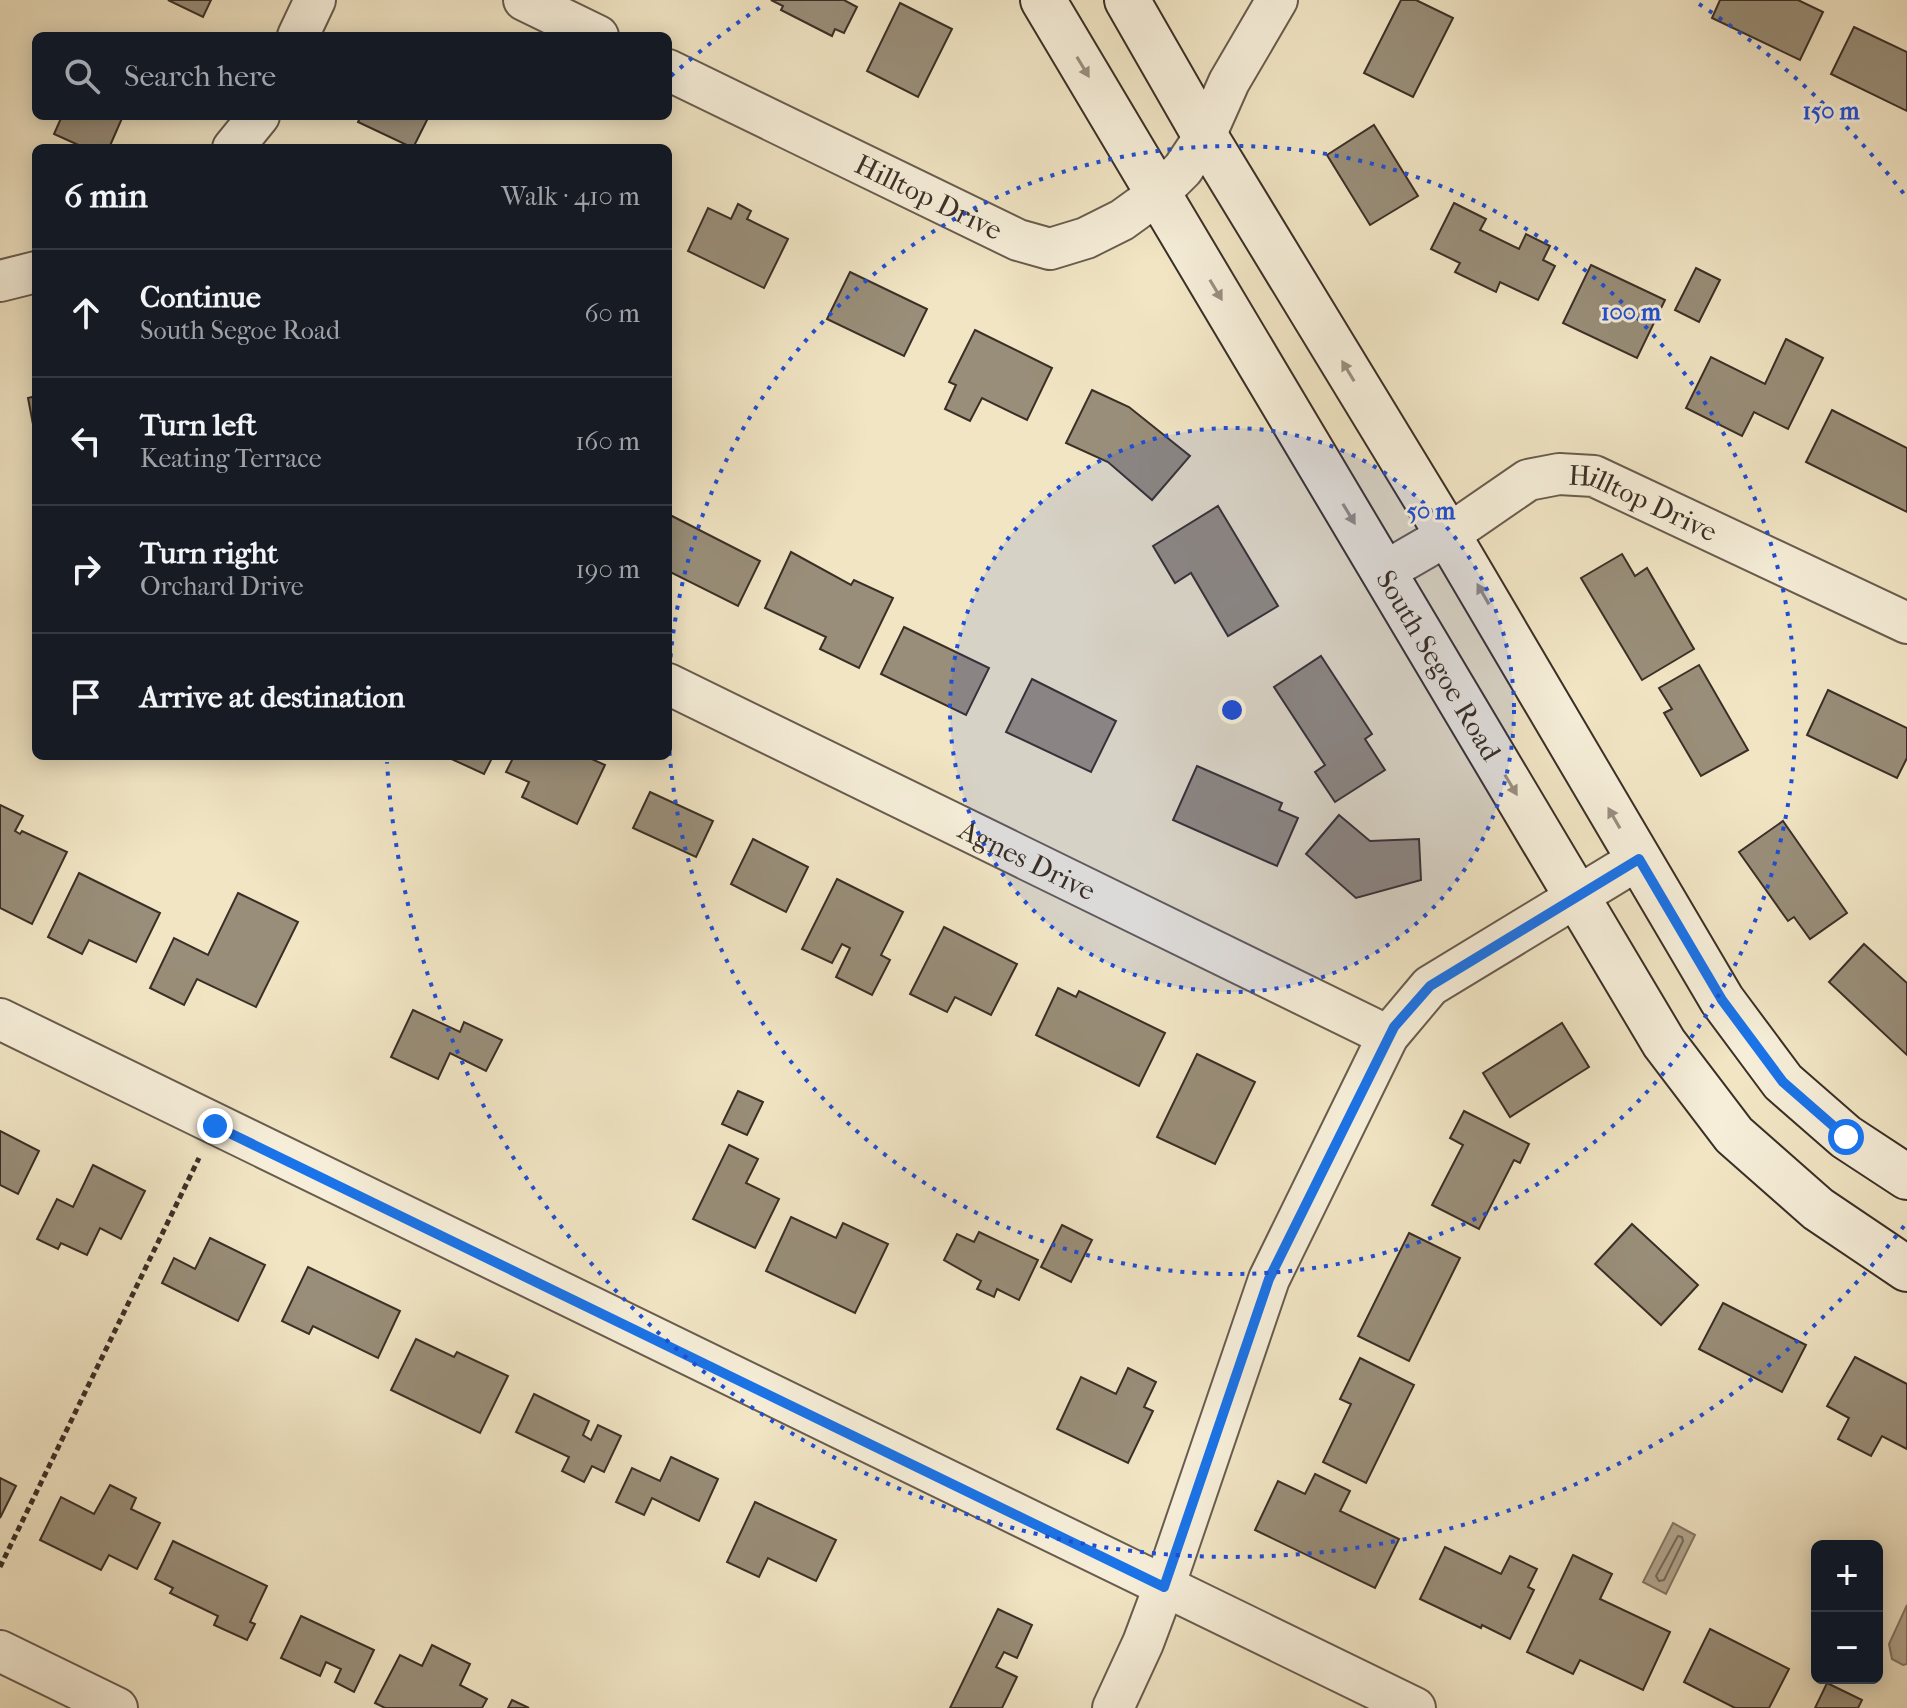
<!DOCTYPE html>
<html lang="en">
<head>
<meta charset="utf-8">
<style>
  body { margin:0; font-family:"IM FELL French Canon",serif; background:#242831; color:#f1f3f6 }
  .controls { position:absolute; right:24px; bottom:24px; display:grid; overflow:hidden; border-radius:12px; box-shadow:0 4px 20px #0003 }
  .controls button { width:72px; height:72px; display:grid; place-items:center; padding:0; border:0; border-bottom:2px solid #363941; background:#171b24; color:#f1f3f6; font:40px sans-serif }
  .stop { position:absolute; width:24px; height:24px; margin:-18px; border:6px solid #1a73e8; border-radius:50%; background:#fff }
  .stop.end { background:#1a73e8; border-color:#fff; box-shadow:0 2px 8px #0008 }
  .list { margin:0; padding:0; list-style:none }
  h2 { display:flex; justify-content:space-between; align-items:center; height:104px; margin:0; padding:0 32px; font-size:34px }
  h2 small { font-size:26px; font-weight:400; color:#9ea1a6 }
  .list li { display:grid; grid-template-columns:52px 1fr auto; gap:24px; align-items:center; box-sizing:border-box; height:128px; padding:0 32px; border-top:2px solid #363941 }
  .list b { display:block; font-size:30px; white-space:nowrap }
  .list p { margin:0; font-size:26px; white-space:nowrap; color:#9ea1a6 }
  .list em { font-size:26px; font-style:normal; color:#9ea1a6 }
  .icon { flex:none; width:44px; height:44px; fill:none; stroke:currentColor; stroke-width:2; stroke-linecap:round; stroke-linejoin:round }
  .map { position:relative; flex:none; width:1907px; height:1708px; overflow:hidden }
  .search { position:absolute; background:#171b24; box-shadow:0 4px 20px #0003; left:32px; top:32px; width:640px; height:88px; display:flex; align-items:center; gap:20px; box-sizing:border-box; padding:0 28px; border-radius:12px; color:#9ea1a6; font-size:30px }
  .panel { position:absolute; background:#171b24; box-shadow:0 4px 20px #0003; left:32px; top:144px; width:640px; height:616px; border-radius:12px }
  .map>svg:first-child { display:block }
  .water { fill:#b3a78f; stroke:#837765; stroke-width:2 }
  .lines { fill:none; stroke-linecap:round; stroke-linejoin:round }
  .shore { stroke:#766b5b; stroke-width:2 }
  .building { fill:#998e79; stroke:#3a2f27; stroke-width:2 }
  .street-casing { stroke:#685c4e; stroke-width:44 }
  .secondary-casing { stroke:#3a2f27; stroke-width:48 }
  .path { stroke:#3a2f27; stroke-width:5; stroke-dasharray:6 4; stroke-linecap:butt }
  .street { stroke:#f6eed9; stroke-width:40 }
  .secondary { stroke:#f6eed9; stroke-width:44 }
  .oneway { fill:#988e80 }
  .route { stroke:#1a73e8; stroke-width:10 }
  .ring { fill:none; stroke:#1d4ed8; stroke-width:4; stroke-dasharray:4 8 }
  .labels { text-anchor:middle; stroke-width:6; stroke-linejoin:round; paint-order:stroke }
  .street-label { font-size:28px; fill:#3a2f27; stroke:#f6eed9 }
  .centre { fill:#1d4ed8; stroke:#f6eed9; stroke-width:4 }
  .ring-label { font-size:24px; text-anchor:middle; font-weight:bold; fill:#1d4ed8; stroke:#f6eed9; stroke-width:6; stroke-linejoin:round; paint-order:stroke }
</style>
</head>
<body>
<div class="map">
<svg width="1907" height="1708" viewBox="0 0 1907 1708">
  <rect width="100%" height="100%" fill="#f1e5c4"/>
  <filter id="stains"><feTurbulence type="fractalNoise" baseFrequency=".0025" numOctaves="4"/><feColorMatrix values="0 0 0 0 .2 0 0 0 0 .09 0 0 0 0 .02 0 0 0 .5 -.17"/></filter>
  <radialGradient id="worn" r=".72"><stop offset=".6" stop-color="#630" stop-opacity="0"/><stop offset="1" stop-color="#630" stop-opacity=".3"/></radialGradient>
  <g class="water">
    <path d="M1673 1523 1695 1535 1666 1594 1643 1582Z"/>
    <path d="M1907 1605V1664L1903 1665 1892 1659 1889 1644Z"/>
  </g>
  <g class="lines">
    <path class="shore" d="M1678 1536 1682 1537 1683 1541 1664 1580 1659 1581 1656 1576Z"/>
  </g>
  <g class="building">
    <path d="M168 0H211L203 17Z"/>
    <path d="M771 0H844L857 7 844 33 835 29 832 36 781 10 783 6Z"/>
    <path d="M1401 0H1416L1453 18 1413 97 1364 73Z"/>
    <path d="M1720 0H1798L1823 12 1800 60 1712 18Z"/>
    <path d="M900 3 952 29 918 97 867 71Z"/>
    <path d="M1854 27 1907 52V111L1831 74Z"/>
    <path d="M62 116H123L109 148H85L54 134Z"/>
    <path d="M361 116H429L413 148 358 122Z"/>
    <path d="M1374 125 1418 196 1370 225 1327 155Z"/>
    <path d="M1454 203 1486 219 1480 230 1519 249 1526 234 1550 246 1543 260 1555 266 1538 300 1500 282 1496 292 1455 272 1460 263 1431 249Z"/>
    <path d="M738 204 751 211 747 219 788 239 764 288 688 251 708 208 731 219Z"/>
    <path d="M1591 265 1665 300 1637 358 1563 323Z"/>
    <path d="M1696 268 1720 280 1699 322 1675 310Z"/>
    <path d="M850 272 927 309 904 356 827 319Z"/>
    <path d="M975 330 1052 368 1027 420 982 398 970 421 945 409 956 385 949 382Z"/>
    <path d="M1786 339 1823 358 1788 429 1754 412 1742 436 1686 408 1711 357 1765 384Z"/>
    <path d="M1092 390 1129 407 1190 456 1152 500 1108 462 1066 443Z"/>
    <path d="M36 396V440L28 398Z"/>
    <path d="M1832 410 1907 448V512L1806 462Z"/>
    <path d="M1218 506 1278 606 1228 636 1191 573 1175 583 1153 546Z"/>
    <path d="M670 515 760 561 738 606 668 571Z"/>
    <path d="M791 552 851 585 854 580 893 598 859 668 820 649 826 637 765 608Z"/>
    <path d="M1622 554 1635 576 1647 568 1694 649 1642 680 1581 578Z"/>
    <path d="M904 627 989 668 966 715 881 674Z"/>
    <path d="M1321 656 1372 734 1365 739 1385 770 1335 802 1315 772 1325 765 1274 687Z"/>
    <path d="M1699 665 1748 750 1701 776 1664 713 1672 709 1659 688Z"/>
    <path d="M1032 679 1116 721 1091 772 1006 732Z"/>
    <path d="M1828 690 1907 728V758L1897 778 1807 735Z"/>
    <path d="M445 756H493L484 774Z"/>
    <path d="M514 756H585L605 765 577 824 522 797 529 782 506 772Z"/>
    <path d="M1197 766 1282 803 1279 810 1298 818 1277 866 1173 820Z"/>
    <path d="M650 792 713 821 696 857 633 828Z"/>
    <path d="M0 805 23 816 15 831 20 834 22 831 67 852 32 924 0 908Z"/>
    <path d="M1339 815 1370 841 1419 839 1421 880 1356 898 1306 854Z"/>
    <path d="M1783 821 1847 913 1810 939 1794 917 1788 921 1739 852Z"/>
    <path d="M753 839 808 867 786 912 731 884Z"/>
    <path d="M79 873 160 913 136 962 89 940 82 954 48 937Z"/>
    <path d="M837 879 903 912 881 955 890 960 872 995 836 977 850 948 842 944 832 963 802 949Z"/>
    <path d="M238 893 298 922 256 1007 197 979 184 1005 150 988 174 938 208 955Z"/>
    <path d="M944 927 1017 964 991 1015 955 997 947 1012 910 994Z"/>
    <path d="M1864 944 1907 983V1055L1829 982Z"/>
    <path d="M1058 988 1076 997 1079 991 1165 1033 1139 1086 1036 1035Z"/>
    <path d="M413 1010 460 1032 464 1022 502 1040 486 1071 450 1053 438 1079 391 1057Z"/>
    <path d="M1562 1023 1589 1067 1510 1117 1483 1073Z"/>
    <path d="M1197 1054 1255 1082 1215 1164 1157 1137Z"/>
    <path d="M738 1091 763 1102 747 1135 722 1124Z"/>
    <path d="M1464 1111 1529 1144 1520 1163 1514 1160 1479 1229 1432 1205 1463 1145 1450 1138Z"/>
    <path d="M0 1131 39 1151 18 1194 0 1185Z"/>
    <path d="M729 1145 758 1159 746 1183 779 1199 755 1248 693 1219Z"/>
    <path d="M93 1165 145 1191 121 1239 100 1228 87 1255 61 1243 58 1249 37 1239 57 1199 73 1207Z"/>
    <path d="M791 1217 836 1238 843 1223 888 1244 855 1313 766 1271Z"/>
    <path d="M1632 1224 1698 1285 1661 1325 1595 1264Z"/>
    <path d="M1062 1225 1092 1240 1071 1282 1041 1267Z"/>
    <path d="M979 1232 1038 1260 1019 1300 997 1289 994 1297 977 1289 981 1281 944 1260 957 1234 974 1242Z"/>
    <path d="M1409 1233 1460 1258 1409 1361 1358 1336Z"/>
    <path d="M210 1238 265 1265 238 1321 162 1283 174 1258 195 1269Z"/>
    <path d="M308 1267 400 1311 378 1358 313 1326 309 1334 282 1321Z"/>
    <path d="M1723 1303 1806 1345 1782 1392 1699 1349Z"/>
    <path d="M416 1339 454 1357 457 1352 508 1376 480 1433 391 1390Z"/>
    <path d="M1855 1357 1907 1384V1449L1882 1436 1871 1456 1838 1439 1849 1418 1827 1406Z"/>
    <path d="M1360 1358 1414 1385 1366 1483 1323 1462 1351 1404 1340 1399Z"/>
    <path d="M1128 1368 1156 1382 1144 1407 1153 1411 1128 1463 1057 1429 1081 1377 1116 1394Z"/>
    <path d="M534 1394 589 1421 583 1435 591 1440 598 1425 621 1436 604 1472 592 1466 584 1482 562 1471 569 1457 516 1432Z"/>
    <path d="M671 1457 718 1479 699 1521 652 1498 644 1515 616 1502 632 1468 660 1481Z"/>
    <path d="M1315 1474 1350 1491 1340 1511 1399 1539 1375 1588 1255 1530 1278 1481 1305 1494Z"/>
    <path d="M0 1478 16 1486 0 1518Z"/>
    <path d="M110 1485 136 1498 131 1509 160 1523 137 1569 109 1555 101 1570 40 1540 61 1497 94 1514Z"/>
    <path d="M755 1502 836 1540 816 1581 768 1558 759 1577 727 1562Z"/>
    <path d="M173 1541 267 1586 250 1622 255 1624 247 1640 214 1625 218 1616 170 1593 173 1588 155 1579Z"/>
    <path d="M1445 1547 1501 1574 1510 1556 1537 1569 1528 1587 1534 1590 1510 1639 1482 1625 1481 1628 1420 1599Z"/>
    <path d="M1573 1555 1612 1574 1600 1599 1670 1632 1643 1690 1580 1660 1573 1674 1527 1652Z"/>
    <path d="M998 1609 1032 1625 1017 1658 1004 1652 996 1667 1017 1677 1002 1708H950Z"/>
    <path d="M301 1616 374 1650 354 1692 335 1682 341 1669 326 1662 320 1676 281 1658Z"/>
    <path d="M1710 1629 1789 1669 1769 1708H1735L1684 1682Z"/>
    <path d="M432 1645 470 1664 460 1685 487 1699 482 1708H385L375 1703 400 1655 422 1666Z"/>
    <path d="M1827 1683 1862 1700 1858 1708H1815Z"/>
    <path d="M512 1700 529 1708H508Z"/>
  </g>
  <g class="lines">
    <defs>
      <g id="street">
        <path d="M524 0 598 36"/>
        <path d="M298 36 315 0"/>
        <path id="s1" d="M668 70 1018 240 1050 249 1086 238 1122 220 1158 194 1183 169 1205 136 1229 82 1277 0"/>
        <path d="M233 148 259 116"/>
        <path d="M0 281 36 272"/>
        <path id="s2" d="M1384 572 1448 535 1528 480 1559 474 1594 476 1907 623"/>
        <path id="s3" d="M668 684 1388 1036"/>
        <path d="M0 1019 1415 1708"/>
        <path d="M0 1651 117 1708"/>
        <path d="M1113 1708 1143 1643 1164 1587 1269 1279 1388 1036 1430 986 1639 859"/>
      </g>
      <g id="secondary">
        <path id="s4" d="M1043 0 1664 1043 1734 1135 1818 1209 1907 1269"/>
        <path d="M1127 0 1205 136 1448 535 1722 1000 1783 1082 1846 1137 1907 1177"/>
      </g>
    </defs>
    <use href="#street" class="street-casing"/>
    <use href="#secondary" class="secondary-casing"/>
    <path class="path" d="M0 1567 199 1158"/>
    <use href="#street" class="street"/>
    <use href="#secondary" class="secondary"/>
  </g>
  <defs><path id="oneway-solid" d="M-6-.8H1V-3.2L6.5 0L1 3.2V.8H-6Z" transform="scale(2)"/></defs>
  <g class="oneway">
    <use href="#oneway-solid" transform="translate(1083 67) rotate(59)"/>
    <use href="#oneway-solid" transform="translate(1216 290) rotate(59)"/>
    <use href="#oneway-solid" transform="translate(1348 371) rotate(-121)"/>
    <use href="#oneway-solid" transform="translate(1349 514) rotate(59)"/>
    <use href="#oneway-solid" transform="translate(1483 594) rotate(-120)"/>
    <use href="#oneway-solid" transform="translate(1511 785) rotate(59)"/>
    <use href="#oneway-solid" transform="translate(1614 818) rotate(-120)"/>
  </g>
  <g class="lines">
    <path class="route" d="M215 1126 1164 1587 1269 1279 1394 1027 1430 986 1639 859 1722 1000 1783 1082 1846 1137"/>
  </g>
  <circle cx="1232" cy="710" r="282" fill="#1d4ed8" fill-opacity=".12"/>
  <g class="ring">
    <circle cx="1232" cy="710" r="282"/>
    <path d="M668 705A564 564 0 1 1 668 715"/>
    <path d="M1904 1226A847 847 0 0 1 387 762M671 76A847 847 0 0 1 765 4M1699 4A847 847 0 0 1 1904 194"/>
  </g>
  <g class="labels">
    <g class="street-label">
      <text dy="10" stroke="none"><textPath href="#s1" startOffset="290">Hilltop Drive</textPath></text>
      <text dy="10" stroke="none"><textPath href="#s2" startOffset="292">Hilltop Drive</textPath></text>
      <text dy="10" stroke="none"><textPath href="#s4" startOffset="774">South Segoe Road</textPath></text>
      <text dy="10" stroke="none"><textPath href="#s3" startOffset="400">Agnes Drive</textPath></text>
    </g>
  </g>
  <circle cx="1232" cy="710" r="12" class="centre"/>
  <g class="ring-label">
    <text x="1831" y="119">150 m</text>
    <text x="1631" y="320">100 m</text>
    <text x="1431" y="519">50 m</text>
  </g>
  <rect width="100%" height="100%" filter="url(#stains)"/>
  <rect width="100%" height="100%" fill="url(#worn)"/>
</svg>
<div class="controls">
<button>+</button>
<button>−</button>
</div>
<div class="stop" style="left:1846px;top:1137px"></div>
<div class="stop end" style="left:215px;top:1126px"></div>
<div class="search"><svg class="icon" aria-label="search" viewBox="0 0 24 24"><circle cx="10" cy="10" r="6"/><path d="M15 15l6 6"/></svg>Search here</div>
<section class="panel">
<h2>6 min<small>Walk · 410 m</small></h2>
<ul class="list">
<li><svg class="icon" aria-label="ahead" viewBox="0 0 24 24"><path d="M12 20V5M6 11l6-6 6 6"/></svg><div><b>Continue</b><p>South Segoe Road</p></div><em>60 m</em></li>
<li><svg class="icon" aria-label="left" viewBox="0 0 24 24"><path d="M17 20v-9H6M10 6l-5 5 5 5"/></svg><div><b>Turn left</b><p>Keating Terrace</p></div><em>160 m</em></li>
<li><svg class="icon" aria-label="right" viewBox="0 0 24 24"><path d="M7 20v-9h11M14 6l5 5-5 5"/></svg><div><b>Turn right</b><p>Orchard Drive</p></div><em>190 m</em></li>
<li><svg class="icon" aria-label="arrive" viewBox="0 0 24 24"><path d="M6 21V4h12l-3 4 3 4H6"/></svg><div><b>Arrive at destination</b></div></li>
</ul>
</section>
</div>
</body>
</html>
